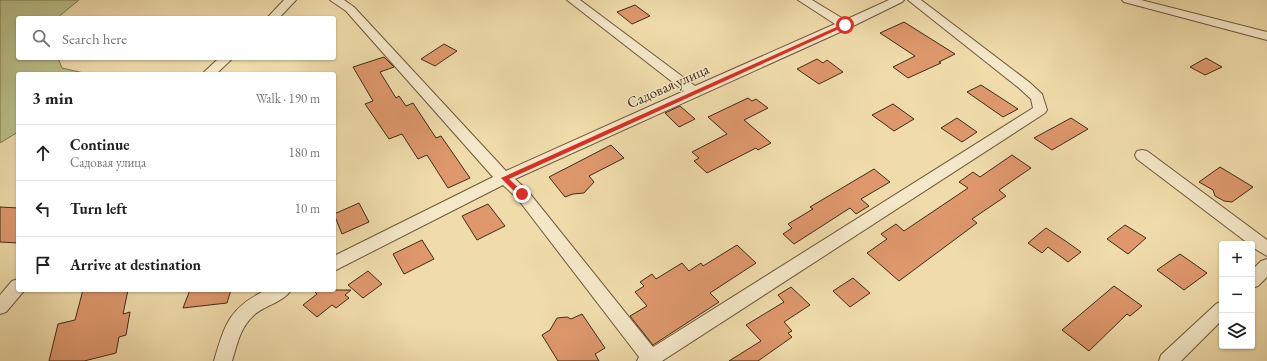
<!DOCTYPE html>
<html lang="en">
<head>
<meta charset="utf-8">
<style>
  body { margin:0; font-family:"EB Garamond",serif; background:#f2f2f2; color:#202124 }
  .controls { position:absolute; right:12px; bottom:12px; display:grid; overflow:hidden; border-radius:4px; box-shadow:0 1px 3px #0004 }
  .controls button { width:36px; height:36px; display:grid; place-items:center; padding:0; border:0; border-bottom:1px solid #e0e0e0; background:#fff; color:#202124; font:20px sans-serif }
  .stop { position:absolute; width:12px; height:12px; margin:-9px; border:3px solid #d93025; border-radius:50%; background:#fff }
  .stop.end { background:#d93025; border-color:#fff; box-shadow:0 1px 4px #0008 }
  .list { margin:0; padding:0; list-style:none }
  h2 { display:flex; justify-content:space-between; align-items:center; height:52px; margin:0; padding:0 16px; font-size:17px }
  h2 small { font-size:13px; font-weight:400; color:#757577 }
  .list li { display:grid; grid-template-columns:26px 1fr auto; gap:12px; align-items:center; box-sizing:border-box; height:56px; padding:0 16px; border-top:1px solid #e0e0e0 }
  .list b { display:block; font-size:15px; white-space:nowrap }
  .list p { margin:0; font-size:13px; white-space:nowrap; color:#757577 }
  .list em { font-size:13px; font-style:normal; color:#757577 }
  .icon { flex:none; width:22px; height:22px; fill:none; stroke:currentColor; stroke-width:2; stroke-linecap:round; stroke-linejoin:round }
  .map { position:relative; flex:none; width:1267px; height:361px; overflow:hidden }
  .search { position:absolute; background:#fff; box-shadow:0 1px 3px #0004; left:16px; top:16px; width:320px; height:44px; display:flex; align-items:center; gap:10px; box-sizing:border-box; padding:0 14px; border-radius:4px; color:#757577; font-size:15px }
  .panel { position:absolute; background:#fff; box-shadow:0 1px 3px #0004; left:16px; top:72px; width:320px; height:220px; border-radius:4px }
  .map>svg:first-child { display:block }
  .green { fill:#bac089; stroke:#7d7650 }
  .building { fill:#de986c; stroke:#402b16 }
  .lines { fill:none; stroke-linecap:round; stroke-linejoin:round }
  .minor-casing { stroke:#6c573b; stroke-width:2 }
  .minor { fill:#f5e8c8; fill-rule:evenodd }
  .route { fill:#d93025 }
  .labels { text-anchor:middle; stroke-width:3; stroke-linejoin:round; paint-order:stroke }
  .street-label { font-size:15px; fill:#402b16; stroke:#f5e8c8 }
</style>
</head>
<body>
<div class="map">
<svg width="1267" height="361" viewBox="0 0 1267 361">
  <rect width="100%" height="100%" fill="#f0dcab"/>
  <filter id="stains"><feTurbulence type="fractalNoise" baseFrequency=".005" numOctaves="4"/><feColorMatrix values="0 0 0 0 .2 0 0 0 0 .09 0 0 0 0 .02 0 0 0 .5 -.17"/></filter>
  <radialGradient id="worn" r=".72"><stop offset=".6" stop-color="#630" stop-opacity="0"/><stop offset="1" stop-color="#630" stop-opacity=".3"/></radialGradient>
  <path class="green" d="M0 0H79L57 18H18V58H58L62 68 88 74H18V132L0 143Z"/>
  <g class="building">
    <path d="M635 5 650 16 632 24 617 12Z"/>
    <path d="M904 22 955 54 939 62 941 63 908 78 893 67 915 56 880 33Z"/>
    <path d="M444 44 457 51 435 66 421 59Z"/>
    <path d="M384 57 394 67 380 72 396 98 399 96 406 106 413 103 436 138 441 136 470 178 448 188 427 155 418 159 402 134 389 139 365 104 373 101 353 67Z"/>
    <path d="M1206 58 1222 67 1205 75 1190 67Z"/>
    <path d="M817 59 823 63 827 60 843 72 819 84 797 69Z"/>
    <path d="M981 85 1018 109 1003 117 967 92Z"/>
    <path d="M748 98 752 101 756 99 768 108 744 120 771 143 758 150 756 148 707 173 694 161 699 158 692 152 727 134 708 117Z"/>
    <path d="M893 104 914 119 894 131 872 115Z"/>
    <path d="M680 106 695 119 679 127 665 113Z"/>
    <path d="M957 118 977 132 962 142 941 128Z"/>
    <path d="M1071 118 1088 129 1052 150 1034 138Z"/>
    <path d="M611 145 624 158 589 176 594 182 584 193 573 194 565 197 549 177Z"/>
    <path d="M1012 155 1031 168 999 190 1006 196 972 219 977 223 899 281 867 253 887 239 881 234 896 224 904 231 968 188 959 182 973 172 980 177Z"/>
    <path d="M1220 167 1253 187 1232 202 1224 201 1215 196 1213 190 1199 182Z"/>
    <path d="M874 169 890 182 861 199 869 206 856 214 850 208 794 244 783 234 792 228 788 224 813 209 810 207Z"/>
    <path d="M359 203 369 222 342 234 334 214Z"/>
    <path d="M488 204 505 226 477 240 462 216Z"/>
    <path d="M0 207 18 208V243L0 242Z"/>
    <path d="M1125 225 1146 238 1128 254 1107 239Z"/>
    <path d="M1046 228 1067 242 1081 252 1068 262 1048 247 1042 253 1028 243Z"/>
    <path d="M422 240 434 259 404 274 393 254Z"/>
    <path d="M737 245 756 263 710 293 719 302 653 345 630 316 647 306 635 292 644 286 640 282 652 274 656 279 682 263 689 271 701 263 703 266Z"/>
    <path d="M1180 254 1207 273 1184 290 1157 270Z"/>
    <path d="M368 271 382 284 363 298 348 285Z"/>
    <path d="M853 278 870 293 850 307 833 291Z"/>
    <path d="M1114 286 1142 306 1130 316 1127 314 1089 351 1062 330Z"/>
    <path d="M791 287 810 305 784 322 792 331 788 333 792 337 758 361H729L761 341 746 325 784 302 778 295Z"/>
    <path d="M83 290H128L123 314 130 312 126 335 119 337 116 353 84 361H49L58 324 75 320Z"/>
    <path d="M190 290H231L227 303 183 308Z"/>
    <path d="M313 290H351L345 295 349 298 336 308 332 305 317 317 303 305 317 294Z"/>
    <path d="M582 314 605 348 595 354 599 361H558L542 335 550 330 557 318 567 317 571 319Z"/>
  </g>
  <g class="lines">
    <defs>
      <g id="minor">
        <path d="M284 0H296L279 18H267Z"/>
        <path d="M330 0H344L354 7 506 171 684 91 567 0H580L695 86 835 24 798 0H812L845 20 889 0H904L902 2 849 28 515 179 527 190 653 347 1033 108 1031 99 1019 88 908 0H921L1029 82 1042 94 1047 110 1045 113 662 361H637L639 357 517 198 503 185 334 271V256L493 177 346 11Z"/>
        <path d="M1122 0H1141L1267 32V40L1124 2Z"/>
        <path d="M219 58H233L216 74H202Z"/>
        <path d="M1142 150 1147 151 1267 240V256L1252 247V244H1249L1137 159 1135 155 1137 151Z"/>
        <path d="M1267 259V277L1258 286 1252 288V270L1261 261Z"/>
        <path d="M18 279V290L24 291 6 312 0 314V295L12 281Z"/>
        <path d="M266 290H291C284 302 263 306 253 316 240 328 237 345 232 361H214C225 324 229 308 266 290Z"/>
        <path d="M1222 301V320L1181 361H1159L1161 355 1216 304Z"/>
      </g>
    </defs>
    <use href="#minor" class="minor-casing"/>
    <use href="#minor" class="minor"/>
  </g>
  <path class="route" d="M843 24 848 25 509 179 524 193V196H519L501 178Z"/>
  <g class="labels">
    <g class="street-label">
      <text transform="translate(668 86) rotate(-24)" y="5">Садовая улица</text>
    </g>
  </g>
  <rect width="100%" height="100%" filter="url(#stains)"/>
  <rect width="100%" height="100%" fill="url(#worn)"/>
</svg>
<div class="controls">
<button>+</button>
<button>−</button>
<button><svg class="icon" aria-label="layers" viewBox="0 0 24 24"><path d="M12 4l9 5-9 5-9-5zM3 14l9 5 9-5"/></svg></button>
</div>
<div class="stop" style="left:845px;top:25px"></div>
<div class="stop end" style="left:522px;top:194px"></div>
<div class="search"><svg class="icon" aria-label="search" viewBox="0 0 24 24"><circle cx="10" cy="10" r="6"/><path d="M15 15l6 6"/></svg>Search here</div>
<section class="panel">
<h2>3 min<small>Walk · 190 m</small></h2>
<ul class="list">
<li><svg class="icon" aria-label="ahead" viewBox="0 0 24 24"><path d="M12 20V5M6 11l6-6 6 6"/></svg><div><b>Continue</b><p>Садовая улица</p></div><em>180 m</em></li>
<li><svg class="icon" aria-label="left" viewBox="0 0 24 24"><path d="M17 20v-9H6M10 6l-5 5 5 5"/></svg><div><b>Turn left</b></div><em>10 m</em></li>
<li><svg class="icon" aria-label="arrive" viewBox="0 0 24 24"><path d="M6 21V4h12l-3 4 3 4H6"/></svg><div><b>Arrive at destination</b></div></li>
</ul>
</section>
</div>
</body>
</html>
